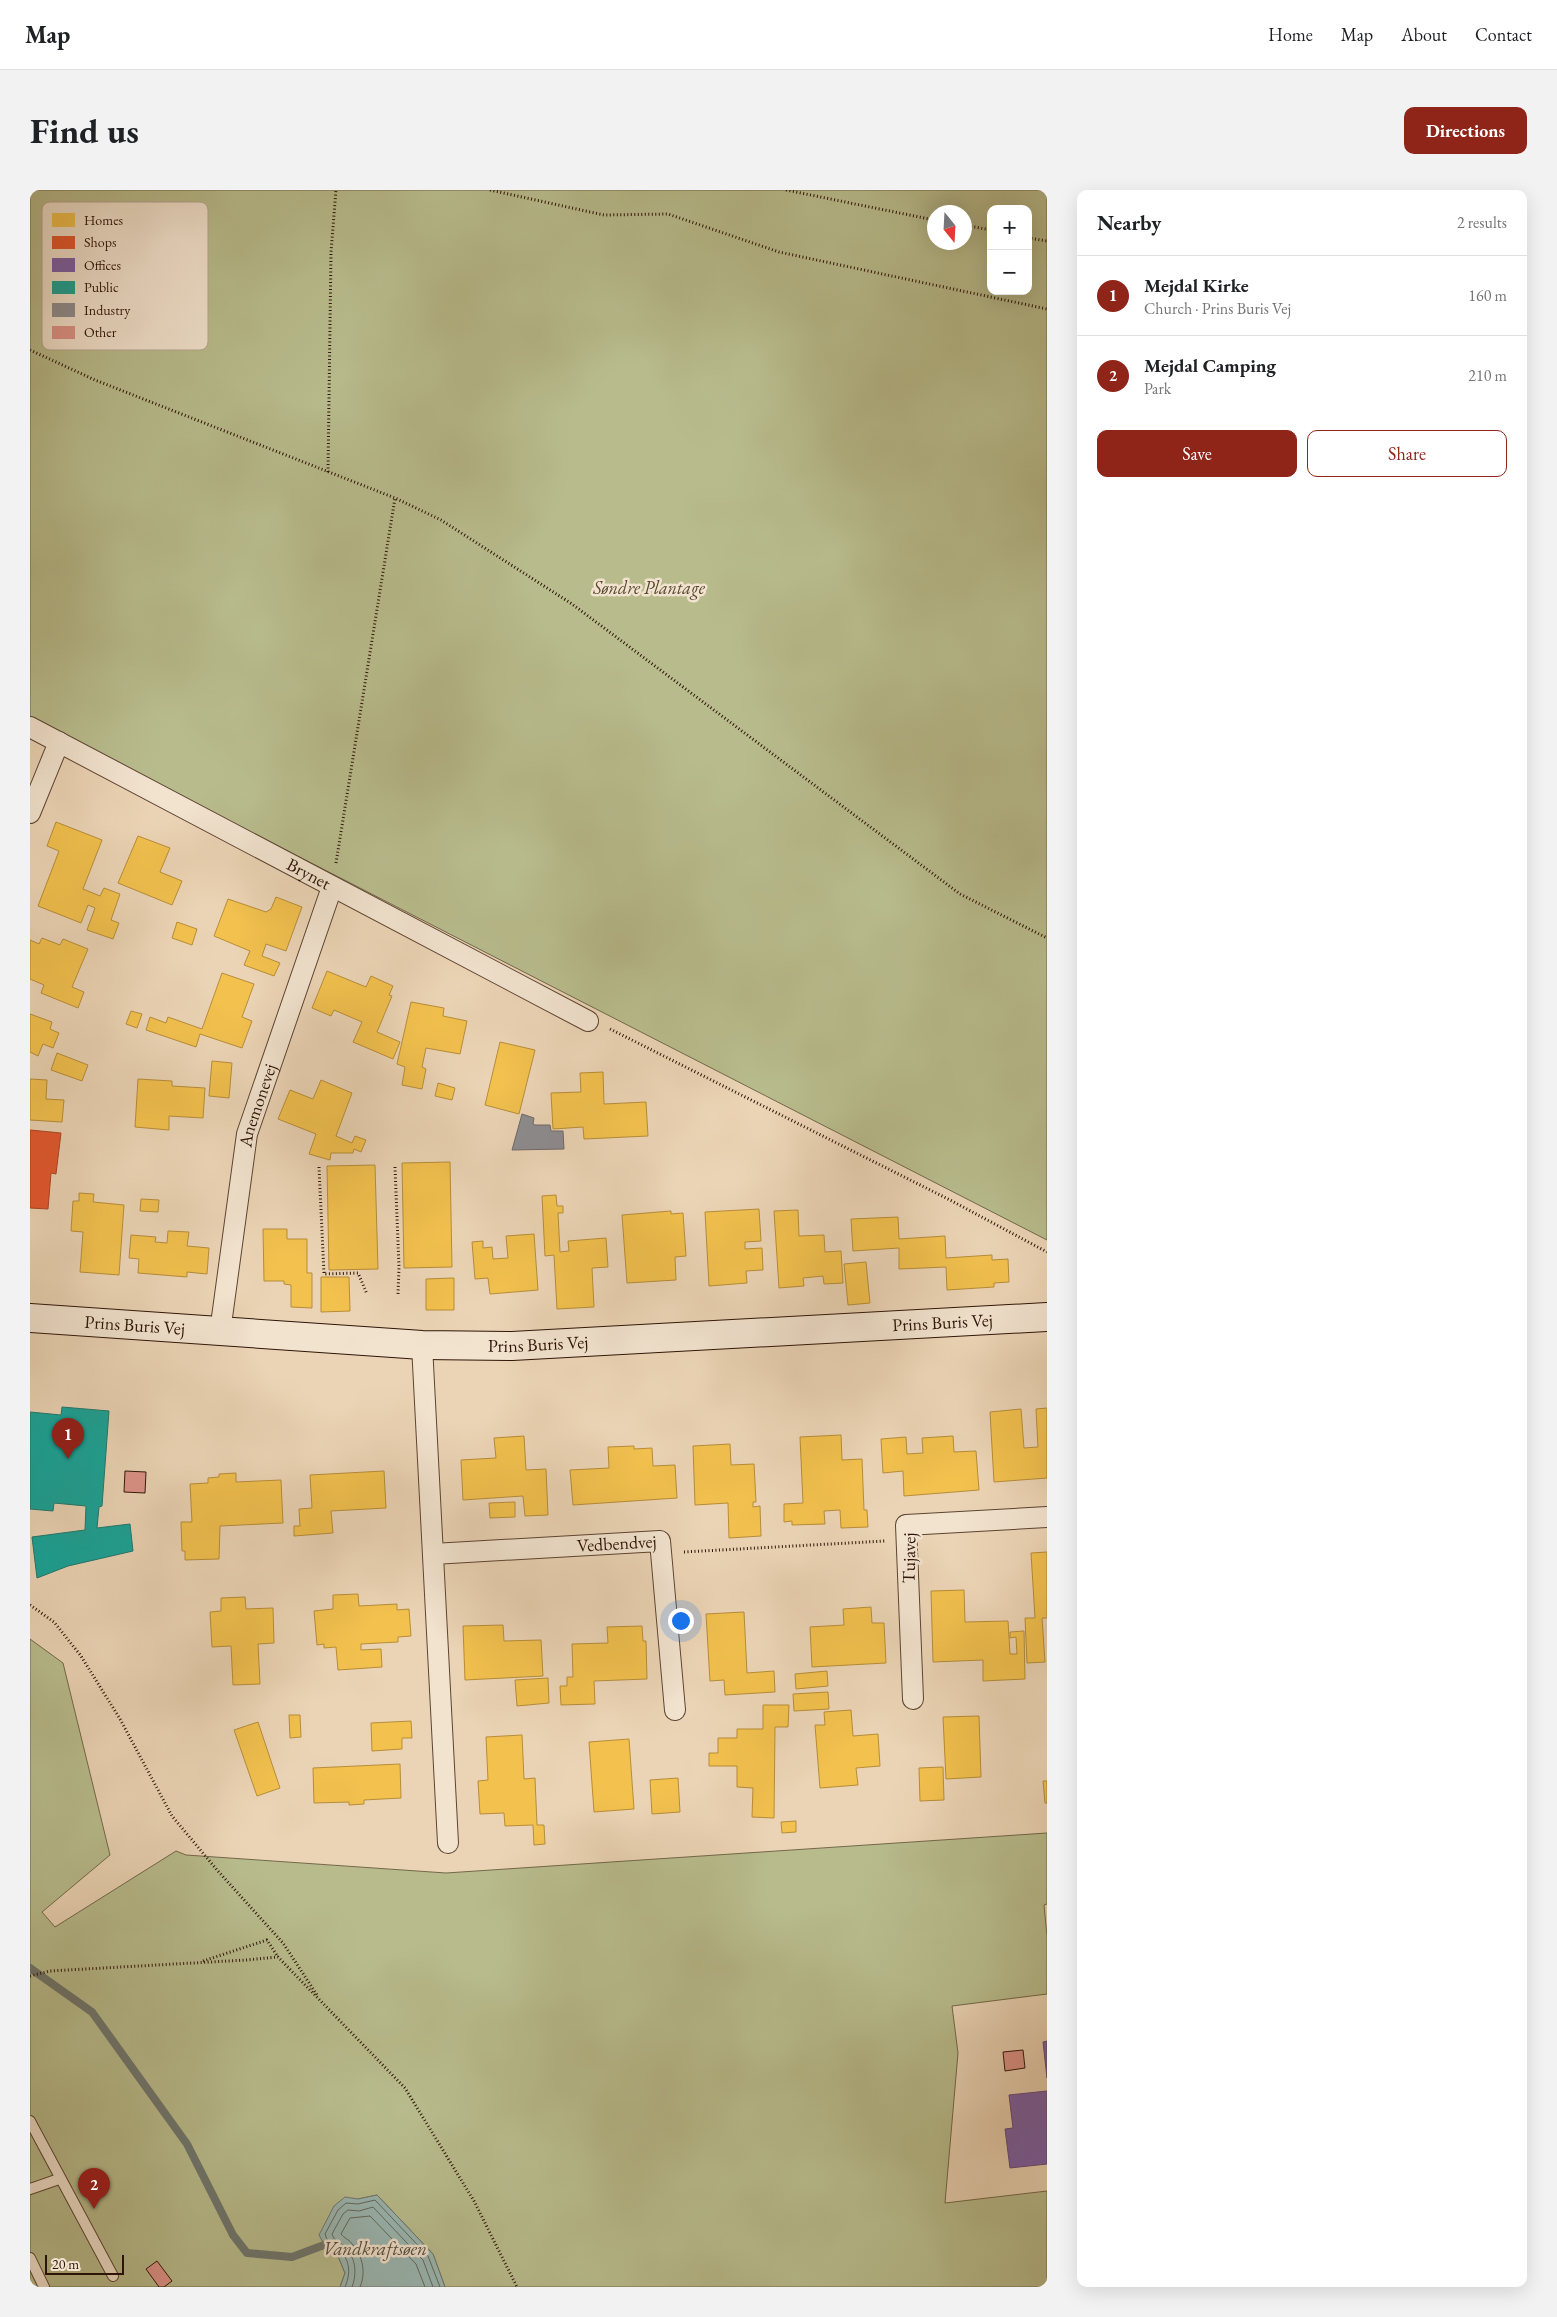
<!DOCTYPE html>
<html lang="en">
<head>
<meta charset="utf-8">
<style>
  body { margin:0; font-family:"EB Garamond",serif; background:#f2f2f2; color:#202124 }
  .controls { position:absolute; right:15px; top:15px; display:grid; overflow:hidden; border-radius:10px; box-shadow:0 5px 20px #0002 }
  .controls button { width:45px; height:45px; display:grid; place-items:center; padding:0; border:0; border-bottom:1px solid #e0e0e0; background:#fff; color:#202124; font:25px sans-serif }
  .compass { position:absolute; left:897px; top:15px; width:45px; height:45px; border-radius:50%; background:#fff; box-shadow:0 5px 20px #0002; rotate:162deg }
  .scale { position:absolute; left:15px; bottom:12px; width:79px; box-sizing:border-box; padding-left:5px; border:2px solid #2e1407; border-top:0; font-size:14px; line-height:18px; white-space:nowrap; color:#2e1407; -webkit-text-stroke:4px #f2e3cf; paint-order:stroke }
  .you { position:absolute; left:650px; top:1430px; width:18px; height:18px; margin:-12px; border:4px solid #fff; border-radius:50%; background:#1a73e8; box-shadow:0 0 0 8px #1a73e833 }
  .badge { display:grid; place-items:center; width:32px; height:32px; border-radius:50%; background:#8f2418; color:#fff; font-size:16px; font-weight:700 }
  .pin { position:absolute; translate:-50% -41px; filter:drop-shadow(0 1px 2px #0008) }
  .pin::after { content:''; position:absolute; top:26px; width:18px; height:15px; background:inherit; clip-path:polygon(0 0,100% 0,50% 100%) }
  .list { margin:0; padding:0; list-style:none }
  h2 { display:flex; justify-content:space-between; align-items:center; height:65px; margin:0; padding:0 20px; font-size:21px }
  h2 small { font-size:16px; font-weight:400; color:#757577 }
  .list li { display:grid; grid-template-columns:32px 1fr auto; gap:15px; align-items:center; box-sizing:border-box; height:80px; padding:0 20px; border-top:1px solid #e0e0e0 }
  .list b { display:block; font-size:19px; white-space:nowrap }
  .list p { margin:0; font-size:16px; white-space:nowrap; color:#757577 }
  .list em { font-size:16px; font-style:normal; color:#757577 }
  .actions { display:flex; gap:10px; padding:15px 20px }
  .actions a { flex:1; padding:11px 0; border:1px solid #8f2418; border-radius:10px; text-align:center; font-size:18px; color:#8f2418 }
  .actions .main { background:#8f2418; color:#fff }
  .map { position:relative; flex:none; width:1017px; height:2097px; overflow:hidden; border-radius:10px }
  header { display:flex; align-items:center; gap:30px; box-sizing:border-box; height:70px; padding:0 25px; background:#fff; border-bottom:1px solid #e0e0e0 }
  header strong { font-size:24px }
  nav { display:flex; gap:28px; margin-inline-start:auto; font-size:18px }
  .intro { display:flex; align-items:center; justify-content:space-between; box-sizing:border-box; height:120px; padding:0 30px }
  h1 { margin:0; font-size:35px }
  .button { padding:12px 22px; border-radius:10px; background:#8f2418; color:#fff; font-size:18px; font-weight:700 }
  main { display:flex; gap:30px; padding:0 30px }
  aside { flex:1; background:#fff; border-radius:10px; box-shadow:0 5px 20px #0002 }
  .map>svg:first-child { display:block }
  .green { fill:#b8bc8d; stroke:#73684a; fill-rule:evenodd }
  .water { fill:#99b7b3; stroke:#6e766e }
  .homes { fill:#f2c14e; stroke:#b78d39 }
  .shops { fill:#e4572e; stroke:#ad4322 }
  .offices { fill:#7b5ea7; stroke:#644877 }
  .public { fill:#17a398; stroke:#1e786c }
  .industry { fill:#8d8d92; stroke:#706968 }
  .lines { fill:none; stroke-linecap:round; stroke-linejoin:round }
  .shore { stroke:#64665d; stroke-width:1 }
  .stream { stroke:#6e766e; stroke-width:8 }
  .building { fill:#de938a; stroke:#2e1407 }
  .lane-casing { stroke:#5d4432; stroke-width:12 }
  .street-casing { stroke:#5d4432; stroke-width:22 }
  .secondary-casing { stroke:#2e1407; stroke-width:30 }
  .path { stroke:#2e1407; stroke-width:3; stroke-dasharray:1 2.5; stroke-linecap:butt }
  .lane { stroke:#f2e3cf; stroke-width:10 }
  .street { stroke:#f2e3cf; stroke-width:20 }
  .secondary { stroke:#f2e3cf; stroke-width:28 }
  .labels { text-anchor:middle; stroke-width:5; stroke-linejoin:round; paint-order:stroke }
  .park-label { font-size:18px; font-style:italic; fill:#57462f; stroke:#f2e3cf }
  .street-label { font-size:18px; fill:#2e1407; stroke:#f2e3cf }
  .water-label { font-size:19px; font-style:italic; fill:#534d43; stroke:#f2e3cf }
  .key { fill:#f2e3cf; stroke:#b7a593; stroke-width:1 }
  .key-label { font-size:14px; fill:#2e1407 }
</style>
</head>
<body>
<header>
<strong>Map</strong>
<nav><a>Home</a><a>Map</a><a>About</a><a>Contact</a></nav>
</header>
<div class="intro"><h1>Find us</h1><a class="button">Directions</a></div>
<main>
<div class="map">
<svg width="1017" height="2097" viewBox="0 0 1017 2097">
  <rect width="100%" height="100%" fill="#ebd4b5"/>
  <filter id="stains"><feTurbulence type="fractalNoise" baseFrequency=".004" numOctaves="4"/><feColorMatrix values="0 0 0 0 .2 0 0 0 0 .09 0 0 0 0 .02 0 0 0 .5 -.17"/></filter>
  <radialGradient id="worn" r=".72"><stop offset=".6" stop-color="#630" stop-opacity="0"/><stop offset="1" stop-color="#630" stop-opacity=".3"/></radialGradient>
  <g class="green">
    <path d="M0 0H1017V1050L0 529ZM961 19H998V101H961ZM904 22H934V52H904Z"/>
    <path d="M0 1449 33 1473 80 1665 12 1722 25 1737 146 1661 156 1665 416 1683 1017 1643V1714L1014 1715 1017 1746V1804L922 1816 928 1863 915 2013 1017 2001V2097H415L403 2064 347 2005 328 2009 290 2044 296 2058 308 2066 315 2083 310 2097H0Z"/>
  </g>
  <path class="water" d="M347 2005 403 2064 415 2097H310L315 2083 308 2066 296 2058 289 2045 304 2016 315 2007 328 2009Z"/>
  <g class="homes">
    <path d="M26 632 72 650 53 699 70 706 74 698 90 704 81 730 89 733 83 749 57 740 65 718 58 715 51 733 8 716 29 661 17 656Z"/>
    <path d="M108 646 140 658 130 682 152 691 142 715 88 693Z"/>
    <path d="M246 707 272 717 256 761 236 754 232 766 250 773 244 786 214 775 220 761 184 746 198 709 236 722 241 719Z"/>
    <path d="M147 732 167 739 162 755 142 748Z"/>
    <path d="M12 748 30 755 33 749 58 759 42 797 54 802 48 818 11 803 14 795 0 789V750L9 754Z"/>
    <path d="M297 781 336 797 341 786 363 796 359 805 362 806 347 842 370 852 363 869 323 852 332 832 304 820 301 826 282 818Z"/>
    <path d="M192 783 224 794 212 827 222 831 212 858 170 844 166 857 116 840 120 827 136 833 138 827 172 839Z"/>
    <path d="M381 812 414 818 413 826 437 831 430 864 396 858 392 877 396 879 392 899 372 895 375 877 367 874Z"/>
    <path d="M101 821 112 824 107 838 96 834Z"/>
    <path d="M0 824 22 832 20 839 29 843 23 858 13 854 8 866 0 862Z"/>
    <path d="M470 852 505 860 489 924 455 915Z"/>
    <path d="M27 863 58 875 52 891 21 880Z"/>
    <path d="M182 871 202 873 199 908 179 906Z"/>
    <path d="M573 882 574 914 616 912 618 946 554 949 553 937 523 939 521 903 551 902 550 883Z"/>
    <path d="M0 889 17 890 16 909 34 910 32 932 0 930Z"/>
    <path d="M108 889 142 891V896L175 898 173 928 139 926V940L105 937Z"/>
    <path d="M291 890 322 903 306 946 322 953 325 946 336 950 331 962 324 959 323 963H301L300 970 279 964 286 944 248 929 260 900 283 909Z"/>
    <path d="M408 893 425 898 422 910 405 906Z"/>
    <path d="M420 972 422 1077 374 1078 372 973Z"/>
    <path d="M345 975 348 1079 299 1080 297 976Z"/>
    <path d="M49 1003 64 1004 63 1012 94 1015 89 1085 50 1082 53 1042 41 1041 43 1011H49Z"/>
    <path d="M526 1005 527 1016H533V1023H528L530 1062 539 1061 538 1051 576 1048 578 1077 562 1078 564 1117 527 1119 524 1065 515 1066 512 1006Z"/>
    <path d="M111 1009 129 1010 128 1022 110 1021Z"/>
    <path d="M729 1019 731 1051 715 1052V1059L732 1058 733 1080 716 1081 717 1093 679 1096 675 1022Z"/>
    <path d="M768 1020 769 1046 794 1045 795 1062 811 1061 813 1093 794 1094 793 1086 773 1088 774 1096 749 1098 744 1021Z"/>
    <path d="M641 1021V1024L653 1023 656 1066 645 1067 646 1090 597 1093 592 1025Z"/>
    <path d="M868 1027 869 1049 915 1046 916 1068 962 1065V1070L978 1069 979 1092 964 1093V1097L917 1100 916 1077 869 1079V1058L823 1061 821 1029Z"/>
    <path d="M233 1039H257V1049H277V1083H282V1118L261 1117V1095L254 1094V1091H234Z"/>
    <path d="M138 1041 159 1042 157 1056 179 1058 177 1084 157 1082V1087L108 1083 109 1069 99 1068 101 1045 126 1047 125 1052 137 1053Z"/>
    <path d="M504 1044 508 1100 460 1104 458 1088 445 1089 442 1052 453 1051V1058L462 1057 463 1069 478 1068 476 1046Z"/>
    <path d="M836 1072 840 1113 818 1115 814 1074Z"/>
    <path d="M291 1087H319L320 1121 291 1122Z"/>
    <path d="M424 1088V1120H396V1089Z"/>
    <path d="M1017 1218V1288L964 1292 960 1222 991 1219 994 1258 1008 1257 1006 1219Z"/>
    <path d="M811 1245 812 1270 832 1269 834 1320H837L838 1337 811 1338 810 1320 794 1321 795 1334 762 1335V1331L754 1332V1314L773 1313 770 1247Z"/>
    <path d="M494 1246 496 1280 516 1279 518 1325 495 1326 493 1306 433 1310 431 1270 466 1268 464 1248Z"/>
    <path d="M923 1246 924 1262 946 1261 949 1300 874 1306 873 1281 853 1283 851 1249 876 1247 877 1264 893 1263 892 1248Z"/>
    <path d="M700 1254 701 1275 724 1274 726 1312H723V1317L730 1316 731 1346 699 1348 698 1313 665 1315 663 1256Z"/>
    <path d="M604 1256V1259L622 1258 623 1276 645 1275 647 1308 543 1315 540 1280 579 1278 578 1257Z"/>
    <path d="M354 1281 356 1318 301 1321 303 1343 264 1346V1336H270L269 1319 282 1318 280 1285Z"/>
    <path d="M206 1283V1292L251 1290 253 1333 190 1336 189 1369 155 1370V1361H152L151 1332H162L160 1294 178 1293V1288L189 1287V1284Z"/>
    <path d="M485 1312V1327L460 1328 459 1313Z"/>
    <path d="M1017 1362V1428H1012L1015 1472 997 1473 995 1428H1005L1001 1363Z"/>
    <path d="M934 1400 935 1432 978 1431 980 1464H987L986 1447 980 1448V1442L994 1441 995 1489 953 1491V1470L903 1472 901 1401Z"/>
    <path d="M328 1404 329 1416 367 1414V1420L379 1419 381 1446 368 1447V1452L331 1454V1460L351 1459 352 1477 308 1480 306 1457 294 1458V1454L287 1455 284 1421 303 1419V1405Z"/>
    <path d="M215 1407 216 1419 243 1418 244 1453 228 1454 230 1494 203 1495 201 1456 182 1457 180 1422 191 1421V1408Z"/>
    <path d="M841 1417 842 1433H854L856 1473 782 1477 780 1437 814 1435 813 1419Z"/>
    <path d="M714 1422 717 1483 744 1481 745 1502 695 1505 694 1490 680 1491 676 1424Z"/>
    <path d="M473 1435 474 1451 511 1450 513 1486 435 1490 433 1436Z"/>
    <path d="M612 1436 613 1451H616L617 1489 564 1491 565 1514 531 1515 530 1496H537V1487H543L542 1454 578 1453 577 1437Z"/>
    <path d="M797 1481 798 1496 766 1499 765 1484Z"/>
    <path d="M518 1488 519 1513 487 1516 485 1490Z"/>
    <path d="M798 1502 799 1519 764 1521 763 1504Z"/>
    <path d="M733 1515H759L758 1537H745L744 1628 722 1627 723 1598 707 1597V1576H679V1563H688V1548H707V1539H733Z"/>
    <path d="M821 1520 823 1546 848 1544 850 1576 826 1578 828 1595 790 1598 785 1535H795L794 1522Z"/>
    <path d="M259 1525H270L271 1547 260 1548Z"/>
    <path d="M949 1526 951 1587 916 1589 913 1527Z"/>
    <path d="M381 1531 382 1548H372V1559L342 1561 341 1533Z"/>
    <path d="M228 1532 250 1598 227 1606 204 1540Z"/>
    <path d="M492 1545 494 1589 505 1588 507 1635H514L515 1654 504 1655 503 1635 475 1636 474 1623 450 1624 448 1591 458 1590 456 1547Z"/>
    <path d="M599 1549 604 1619 564 1622 559 1552Z"/>
    <path d="M370 1574 371 1608 334 1610V1614L319 1615V1612L284 1613 283 1578Z"/>
    <path d="M913 1577 914 1610 890 1611 889 1578Z"/>
    <path d="M648 1588 650 1622 622 1624 620 1590Z"/>
    <path d="M1013 1591H1017V1613H1015Z"/>
    <path d="M766 1631V1642L752 1643 751 1632Z"/>
  </g>
  <path class="shops" d="M0 940 31 943 26 984 21 983 18 1019 0 1018Z"/>
  <g class="offices">
    <path d="M1017 1851V1888L1013 1852Z"/>
    <path d="M1017 1901V1974L980 1978 975 1939 983 1938 979 1905Z"/>
  </g>
  <path class="public" d="M32 1217 79 1221 72 1316 69 1317 67 1338 100 1334 103 1361 38 1376 7 1388 2 1347 55 1340 56 1316 24 1313 23 1321 0 1319V1222L31 1225Z"/>
  <path class="industry" d="M492 924 504 928 503 934 505 935H520L521 941H533L534 959 482 960Z"/>
  <g class="lines">
    <g class="shore">
      <path d="M315 2097C320 2086 321 2072 311 2062 303 2054 299 2057 295 2044L308 2020 316 2013 328 2014 345 2010 398 2066 410 2097"/>
      <path d="M322 2097C327 2084 326 2069 316 2058 311 2052 305 2053 302 2044L313 2024 318 2020 329 2021 343 2017 393 2070 403 2097"/>
      <path d="M330 2097C336 2083 333 2067 323 2055 320 2050 314 2048 311 2044L320 2028 340 2026 386 2074 395 2097"/>
    </g>
    <path class="stream" d="M0 1778 62 1822 157 1954 203 2045 217 2063 262 2067 294 2055"/>
  </g>
  <g class="building">
    <path d="M95 1281 116 1282 115 1303 94 1302Z"/>
    <path d="M993 1860 995 1878 975 1881 973 1862Z"/>
    <path d="M127 2071 142 2091 134 2097H129L116 2079Z"/>
  </g>
  <g class="lines">
    <defs>
      <g id="lane">
        <path d="M0 1931 83 2086"/>
        <path d="M0 1999 29 1989"/>
        <path d="M0 2068 14 2097"/>
      </g>
      <g id="street">
        <path id="s1" d="M0 537 558 831"/>
        <path d="M0 623 29 552"/>
        <path id="s2" d="M190 1142 217 944 302 697"/>
        <path d="M392 1155 418 1653"/>
        <path id="s3" d="M403 1364 630 1351 645 1520"/>
        <path d="M883 1509 876 1335 1017 1327"/>
      </g>
      <g id="secondary">
        <path id="s4" d="M0 1128 392 1155 482 1156 1017 1127"/>
      </g>
    </defs>
    <use href="#lane" class="lane-casing"/>
    <use href="#street" class="street-casing"/>
    <use href="#secondary" class="secondary-casing"/>
    <g class="path">
      <path d="M460 0 574 25 638 24 749 62 1017 119"/>
      <path d="M756 0 904 30"/>
      <path d="M934 35 961 40"/>
      <path d="M998 48 1017 51"/>
      <path d="M0 160 65 190 365 308 411 330 542 414 930 704 1017 748"/>
      <path d="M298 282 301 62 306 0"/>
      <path d="M306 673 365 308"/>
      <path d="M580 839 920 1010 1017 1062"/>
      <path d="M289 977 294 1084 328 1083 337 1104"/>
      <path d="M365 977 369 1077 368 1104"/>
      <path d="M654 1362 855 1351"/>
      <path d="M0 1415 24 1432 51 1466 90 1529 142 1626 187 1680 253 1753 287 1805"/>
      <path d="M173 1771 237 1750 248 1767"/>
      <path d="M0 1786 20 1781 216 1770 248 1767 375 1898 444 2011 487 2097"/>
    </g>
    <use href="#lane" class="lane"/>
    <use href="#street" class="street"/>
    <use href="#secondary" class="secondary"/>
  </g>
  <g class="labels">
    <g class="park-label">
      <text x="619" y="404">Søndre Plantage</text>
    </g>
    <g class="street-label">
      <text dy="6" stroke="none"><textPath href="#s1" startOffset="315">Brynet</textPath></text>
      <text dy="6" stroke="none"><textPath href="#s2" startOffset="230">Anemonevej</textPath></text>
      <text dy="6" stroke="none"><textPath href="#s4" startOffset="914">Prins Buris Vej</textPath></text>
      <text dy="6" stroke="none"><textPath href="#s4" startOffset="105">Prins Buris Vej</textPath></text>
      <text dy="6" stroke="none"><textPath href="#s4" startOffset="509">Prins Buris Vej</textPath></text>
      <text dy="6" stroke="none"><textPath href="#s3" startOffset="184">Vedbendvej</textPath></text>
      <text transform="translate(879 1368) rotate(-89)" y="6">Tujavej</text>
    </g>
    <g class="water-label">
      <text x="345" y="2065">Vandkraftsøen</text>
    </g>
  </g>
  <rect x="12" y="12" width="166" height="148" rx="8" class="key"/>
  <rect x="22" y="23" width="23" height="14" fill="#f2c14e"/>
  <rect x="22" y="46" width="23" height="13" fill="#e4572e"/>
  <rect x="22" y="68" width="23" height="14" fill="#7b5ea7"/>
  <rect x="22" y="91" width="23" height="13" fill="#17a398"/>
  <rect x="22" y="113" width="23" height="14" fill="#8d8d92"/>
  <rect x="22" y="136" width="23" height="13" fill="#de938a"/>
  <g class="key-label">
    <text x="54" y="35">Homes</text>
    <text x="54" y="57">Shops</text>
    <text x="54" y="80">Offices</text>
    <text x="54" y="102">Public</text>
    <text x="54" y="125">Industry</text>
    <text x="54" y="147">Other</text>
  </g>
  <rect width="100%" height="100%" filter="url(#stains)"/>
  <rect width="100%" height="100%" fill="url(#worn)"/>
</svg>
<div class="controls">
<button>+</button>
<button>−</button>
</div>
<svg class="compass" viewBox="-18 -18 36 36"><path d="M0-13l5 13h-10z" fill="#e53935"/><path d="M0 13l5-13h-10z" fill="#757577"/></svg>
<div class="scale">20 m</div>
<div class="you"></div>
<div class="pin badge" style="left:38px;top:1269px">1</div>
<div class="pin badge" style="left:64px;top:2019px">2</div>
</div>
<aside>
<h2>Nearby<small>2 results</small></h2>
<ul class="list">
<li><span class="badge">1</span><div><b>Mejdal Kirke</b><p>Church · Prins Buris Vej</p></div><em>160 m</em></li>
<li><span class="badge">2</span><div><b>Mejdal Camping</b><p>Park</p></div><em>210 m</em></li>
</ul>
<div class="actions"><a class="main">Save</a><a>Share</a></div>
</aside>
</main>
</body>
</html>
